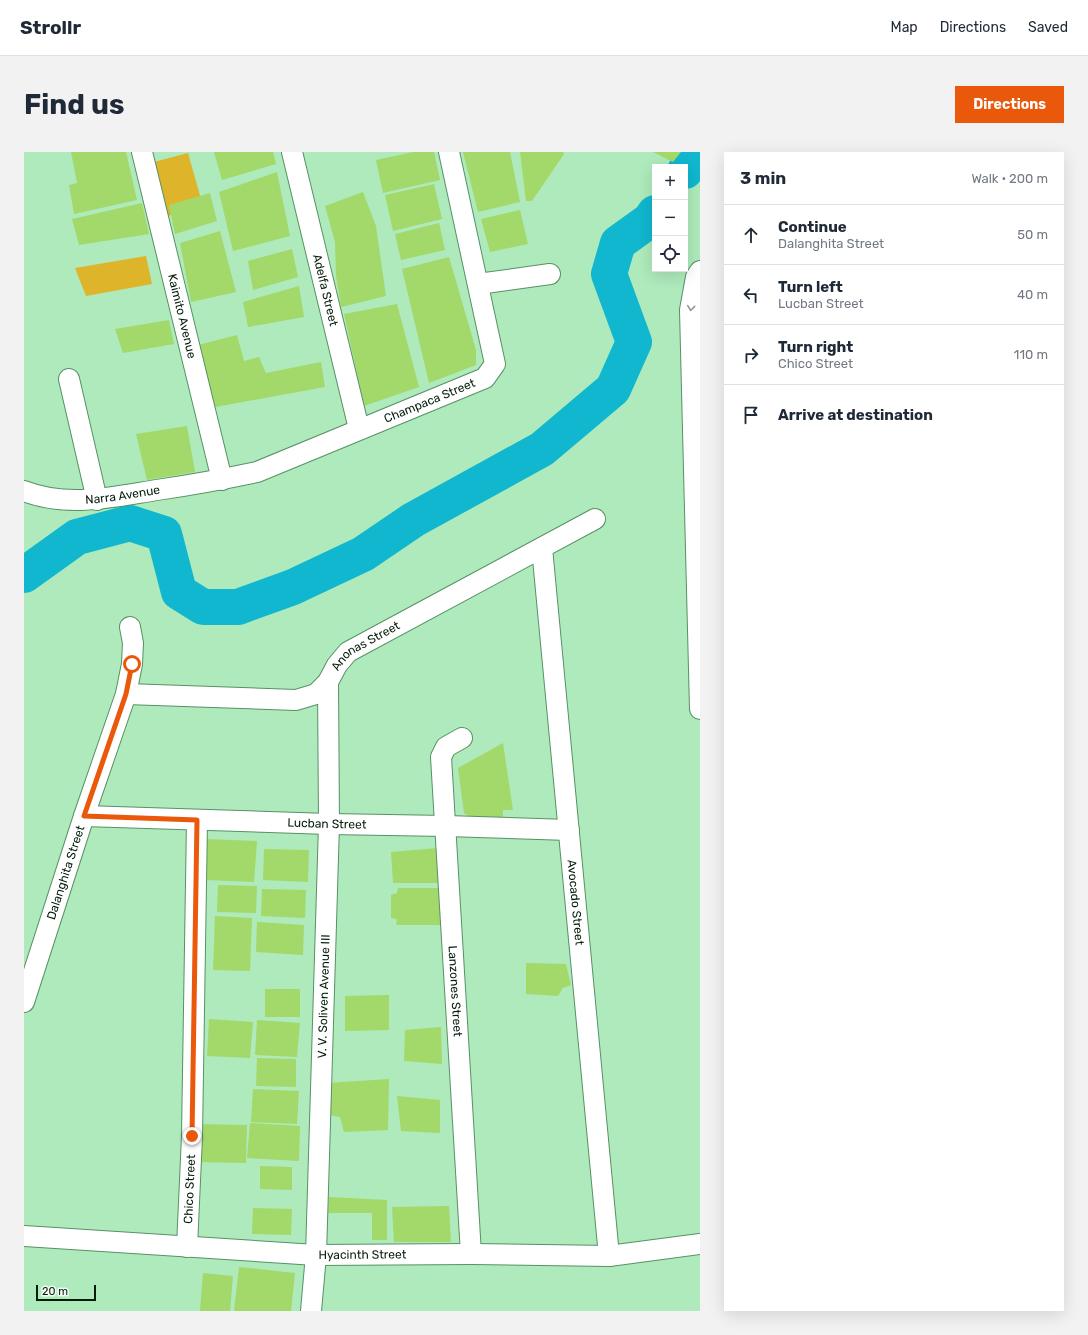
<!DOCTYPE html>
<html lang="en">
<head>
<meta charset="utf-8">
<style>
  body { margin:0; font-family:Rubik,sans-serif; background:#f2f2f3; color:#1f2937 }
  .controls { position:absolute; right:12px; top:12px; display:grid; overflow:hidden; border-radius:0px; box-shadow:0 4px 16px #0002 }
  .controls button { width:36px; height:36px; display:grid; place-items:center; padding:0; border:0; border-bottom:1px solid #e0e1e3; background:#fff; color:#1f2937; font:20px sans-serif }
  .scale { position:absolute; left:12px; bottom:10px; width:60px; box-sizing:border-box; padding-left:4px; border:2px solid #051c0b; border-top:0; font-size:11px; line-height:14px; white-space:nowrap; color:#051c0b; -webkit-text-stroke:3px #f1fdf4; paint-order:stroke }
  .stop { position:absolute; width:12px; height:12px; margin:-9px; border:3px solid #ea580c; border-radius:50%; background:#fff }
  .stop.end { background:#ea580c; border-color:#fff; box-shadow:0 1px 4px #0008 }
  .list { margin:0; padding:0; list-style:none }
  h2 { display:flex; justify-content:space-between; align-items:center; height:52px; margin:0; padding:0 16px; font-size:17px }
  h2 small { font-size:13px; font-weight:400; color:#747a83 }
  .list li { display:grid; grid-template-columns:26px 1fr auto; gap:12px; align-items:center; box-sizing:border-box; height:60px; padding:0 16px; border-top:1px solid #e0e1e3 }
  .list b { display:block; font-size:15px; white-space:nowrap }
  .list p { margin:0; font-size:13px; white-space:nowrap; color:#747a83 }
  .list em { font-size:13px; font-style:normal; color:#747a83 }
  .icon { flex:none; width:22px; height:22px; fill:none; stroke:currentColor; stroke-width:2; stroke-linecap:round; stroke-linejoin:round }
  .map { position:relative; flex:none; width:676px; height:1159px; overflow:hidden; border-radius:0px }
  header { display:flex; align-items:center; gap:24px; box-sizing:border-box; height:56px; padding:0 20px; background:#fff; border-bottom:1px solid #e0e1e3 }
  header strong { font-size:19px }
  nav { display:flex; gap:22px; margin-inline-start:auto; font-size:14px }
  .intro { display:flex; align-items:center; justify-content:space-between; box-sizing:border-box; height:96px; padding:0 24px }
  h1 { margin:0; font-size:28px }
  .button { padding:10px 18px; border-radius:0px; background:#ea580c; color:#fff; font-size:14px; font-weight:700 }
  main { display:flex; gap:24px; padding:0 24px }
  aside { flex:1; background:#fff; border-radius:0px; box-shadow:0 4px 16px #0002 }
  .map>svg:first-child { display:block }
  .green { fill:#deb52a }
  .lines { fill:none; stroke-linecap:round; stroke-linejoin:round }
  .river { stroke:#10b7ce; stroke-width:36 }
  .building { fill:#a2d96a }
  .minor-casing { stroke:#579165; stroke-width:22 }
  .minor { stroke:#fff; stroke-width:20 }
  .oneway { stroke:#8e9991 }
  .route { stroke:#ea580c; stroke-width:5 }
  .labels { text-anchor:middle; stroke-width:4; stroke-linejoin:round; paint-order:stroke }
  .street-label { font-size:12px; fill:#051c0b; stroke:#f1fdf4 }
</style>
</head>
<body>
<header>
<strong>Strollr</strong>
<nav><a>Map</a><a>Directions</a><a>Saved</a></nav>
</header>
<div class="intro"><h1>Find us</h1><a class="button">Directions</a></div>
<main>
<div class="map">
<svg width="676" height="1159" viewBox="0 0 676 1159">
  <rect width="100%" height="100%" fill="#aeeabb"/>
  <g class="green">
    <path d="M164 1 179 54 140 65 126 11Z"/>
    <path d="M122 104 128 132 62 144 51 116Z"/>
  </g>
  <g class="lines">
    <g class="river">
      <path d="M661 19 675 0"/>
      <path d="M0 423 53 385 106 371 140 382 155 440 179 455H214L269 435 339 402 389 368 518 297 589 237 610 190 585 122 594 91 626 68 631 61"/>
    </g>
  </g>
  <g class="building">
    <path d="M47 0H102L113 48 50 62 45 33 53 31Z"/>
    <path d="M190 0H249L252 12 198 28Z"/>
    <path d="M389 0H410L416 28 359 41 352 8Z"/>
    <path d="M439 0H486L496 50 454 60Z"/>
    <path d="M496 0H539L540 2 508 49H502Z"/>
    <path d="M629 0H657L649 10Z"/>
    <path d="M253 20 266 84 209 99 195 40Z"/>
    <path d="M410 32 418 67 369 79 361 43Z"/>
    <path d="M339 40 352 74 362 144 317 155 312 124 311 90 301 54Z"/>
    <path d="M186 41 193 69 151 82 145 53Z"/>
    <path d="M118 51 125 82 55 93 48 67Z"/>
    <path d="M496 58 504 92 466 100 457 67Z"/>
    <path d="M415 71 421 98 377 108 371 82Z"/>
    <path d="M196 79 212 140 167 150 156 91Z"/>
    <path d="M268 97 274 125 229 138 224 109Z"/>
    <path d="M425 105 452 198V213L405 231 378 117Z"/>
    <path d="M275 134 280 165 224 175 219 150Z"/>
    <path d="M373 152 395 235 340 254 320 162Z"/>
    <path d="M145 168 150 192 99 201 91 177Z"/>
    <path d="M213 183 220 209 235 205 242 221 297 210 301 235 186 256 174 193Z"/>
    <path d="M163 274 171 320 123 328 112 282Z"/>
    <path d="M479 591 489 658H479V668L455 671 440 661 434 616Z"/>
    <path d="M183 687 233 689 230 730 181 728Z"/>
    <path d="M414 696V731H369L367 700Z"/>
    <path d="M240 697 285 698 284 730 239 728Z"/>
    <path d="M194 733 233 734 232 761 193 760Z"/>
    <path d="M374 736H417V773H372L373 767 367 766V743L373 741Z"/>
    <path d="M238 737 282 738 281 766 237 764Z"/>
    <path d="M191 764 228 766 226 819 189 818Z"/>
    <path d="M233 770 280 773 279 803 232 800Z"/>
    <path d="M502 811 542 812 547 833 539 836 534 844 502 842Z"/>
    <rect x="241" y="837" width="35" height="28"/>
    <path d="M365 843V878L321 879V844Z"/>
    <path d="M185 867 229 870 226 906 183 904Z"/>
    <path d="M233 868 276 871 273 905 231 903Z"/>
    <path d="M417 875 418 912 380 909 381 878Z"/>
    <path d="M233 906 272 907V935L232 934Z"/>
    <path d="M365 927 364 978 320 980 316 965 305 963 303 931Z"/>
    <path d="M229 937 275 939 273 972 227 970Z"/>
    <path d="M373 944 416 948V981L377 979Z"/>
    <path d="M226 971 276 974 275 1009 223 1006Z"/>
    <path d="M173 972 223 973 222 1011 172 1010Z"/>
    <path d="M236 1014 268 1015V1038L236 1037Z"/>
    <path d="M305 1045 363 1048V1088H348V1061H304Z"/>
    <path d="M425 1054 427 1090H370L368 1055Z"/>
    <path d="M229 1056 268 1057 267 1083 228 1082Z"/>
    <path d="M215 1115 271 1121 267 1159H210Z"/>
    <path d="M179 1121 209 1124 206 1159H176Z"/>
  </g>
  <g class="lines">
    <defs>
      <g id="minor">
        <path id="s1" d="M118 0 198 328"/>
        <path id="s2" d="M268 0 335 277"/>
        <path d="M676 119 672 125 666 158 676 557"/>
        <path d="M454 132 526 122"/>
        <path d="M45 227 73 348"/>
        <path id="s3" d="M0 339C44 356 88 345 133 338 167 333 200 327 233 320L461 226 471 212 425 0"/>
        <path id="s4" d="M518 396 585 1104"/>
        <path id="s5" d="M102 542 272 548 292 542 304 530 313 513 324 500 571 367"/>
        <path id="s6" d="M438 586 422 595 417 605 447 1102"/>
        <path id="s7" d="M60 664 305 672 422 674 545 678"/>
        <path id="s8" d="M0 850 60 664 102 542 108 512 109 491 106 475"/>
        <path id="s9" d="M0 1084 292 1103 447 1102 585 1104 676 1092"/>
        <path id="s10" d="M163 1095 168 984 173 668"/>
        <path id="s11" d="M287 1159 292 1103 305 672 304 530"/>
      </g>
    </defs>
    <use href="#minor" class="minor-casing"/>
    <use href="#minor" class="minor"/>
  </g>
  <defs><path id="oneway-chevron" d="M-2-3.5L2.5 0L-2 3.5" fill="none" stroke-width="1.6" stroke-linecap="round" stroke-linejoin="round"/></defs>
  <use class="oneway" href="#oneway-chevron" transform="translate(667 156) rotate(96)"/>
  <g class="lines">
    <path class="route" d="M108 512 102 542 60 664 173 668 168 984"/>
  </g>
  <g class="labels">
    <g class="street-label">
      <text dy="4" stroke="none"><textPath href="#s2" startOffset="142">Adelfa Street</textPath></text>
      <text dy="4" stroke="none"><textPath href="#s1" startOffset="169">Kaimito Avenue</textPath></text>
      <text dy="4" stroke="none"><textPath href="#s3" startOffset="423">Champaca Street</textPath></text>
      <text dy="4" stroke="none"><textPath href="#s3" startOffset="100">Narra Avenue</textPath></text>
      <text dy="4" stroke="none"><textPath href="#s5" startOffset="262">Anonas Street</textPath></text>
      <text dy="4" stroke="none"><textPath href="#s7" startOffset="243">Lucban Street</textPath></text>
      <text dy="4" stroke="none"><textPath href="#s8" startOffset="136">Dalanghita Street</textPath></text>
      <text dy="4" stroke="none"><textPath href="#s4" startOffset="356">Avocado Street</textPath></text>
      <text dy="4" stroke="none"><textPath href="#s6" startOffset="264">Lanzones Street</textPath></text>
      <text dy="4" stroke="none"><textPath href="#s11" startOffset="315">V. V. Soliven Avenue III</textPath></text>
      <text dy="4" stroke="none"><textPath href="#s10" startOffset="58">Chico Street</textPath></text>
      <text dy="4" stroke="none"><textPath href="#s9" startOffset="339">Hyacinth Street</textPath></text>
    </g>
  </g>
</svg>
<div class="controls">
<button>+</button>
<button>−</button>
<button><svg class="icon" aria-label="locate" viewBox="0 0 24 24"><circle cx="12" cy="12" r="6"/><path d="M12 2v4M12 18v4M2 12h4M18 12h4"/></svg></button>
</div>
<div class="scale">20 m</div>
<div class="stop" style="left:108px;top:512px"></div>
<div class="stop end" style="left:168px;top:984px"></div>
</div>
<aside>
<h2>3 min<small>Walk · 200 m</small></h2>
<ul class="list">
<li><svg class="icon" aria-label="ahead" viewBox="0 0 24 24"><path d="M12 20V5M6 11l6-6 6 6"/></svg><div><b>Continue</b><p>Dalanghita Street</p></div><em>50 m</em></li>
<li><svg class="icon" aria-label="left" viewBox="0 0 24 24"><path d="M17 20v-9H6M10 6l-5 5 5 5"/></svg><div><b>Turn left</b><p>Lucban Street</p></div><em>40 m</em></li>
<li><svg class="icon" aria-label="right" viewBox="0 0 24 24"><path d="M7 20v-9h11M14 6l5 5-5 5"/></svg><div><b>Turn right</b><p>Chico Street</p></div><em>110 m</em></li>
<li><svg class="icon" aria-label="arrive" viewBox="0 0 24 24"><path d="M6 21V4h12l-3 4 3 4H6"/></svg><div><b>Arrive at destination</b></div></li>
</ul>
</aside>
</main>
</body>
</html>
